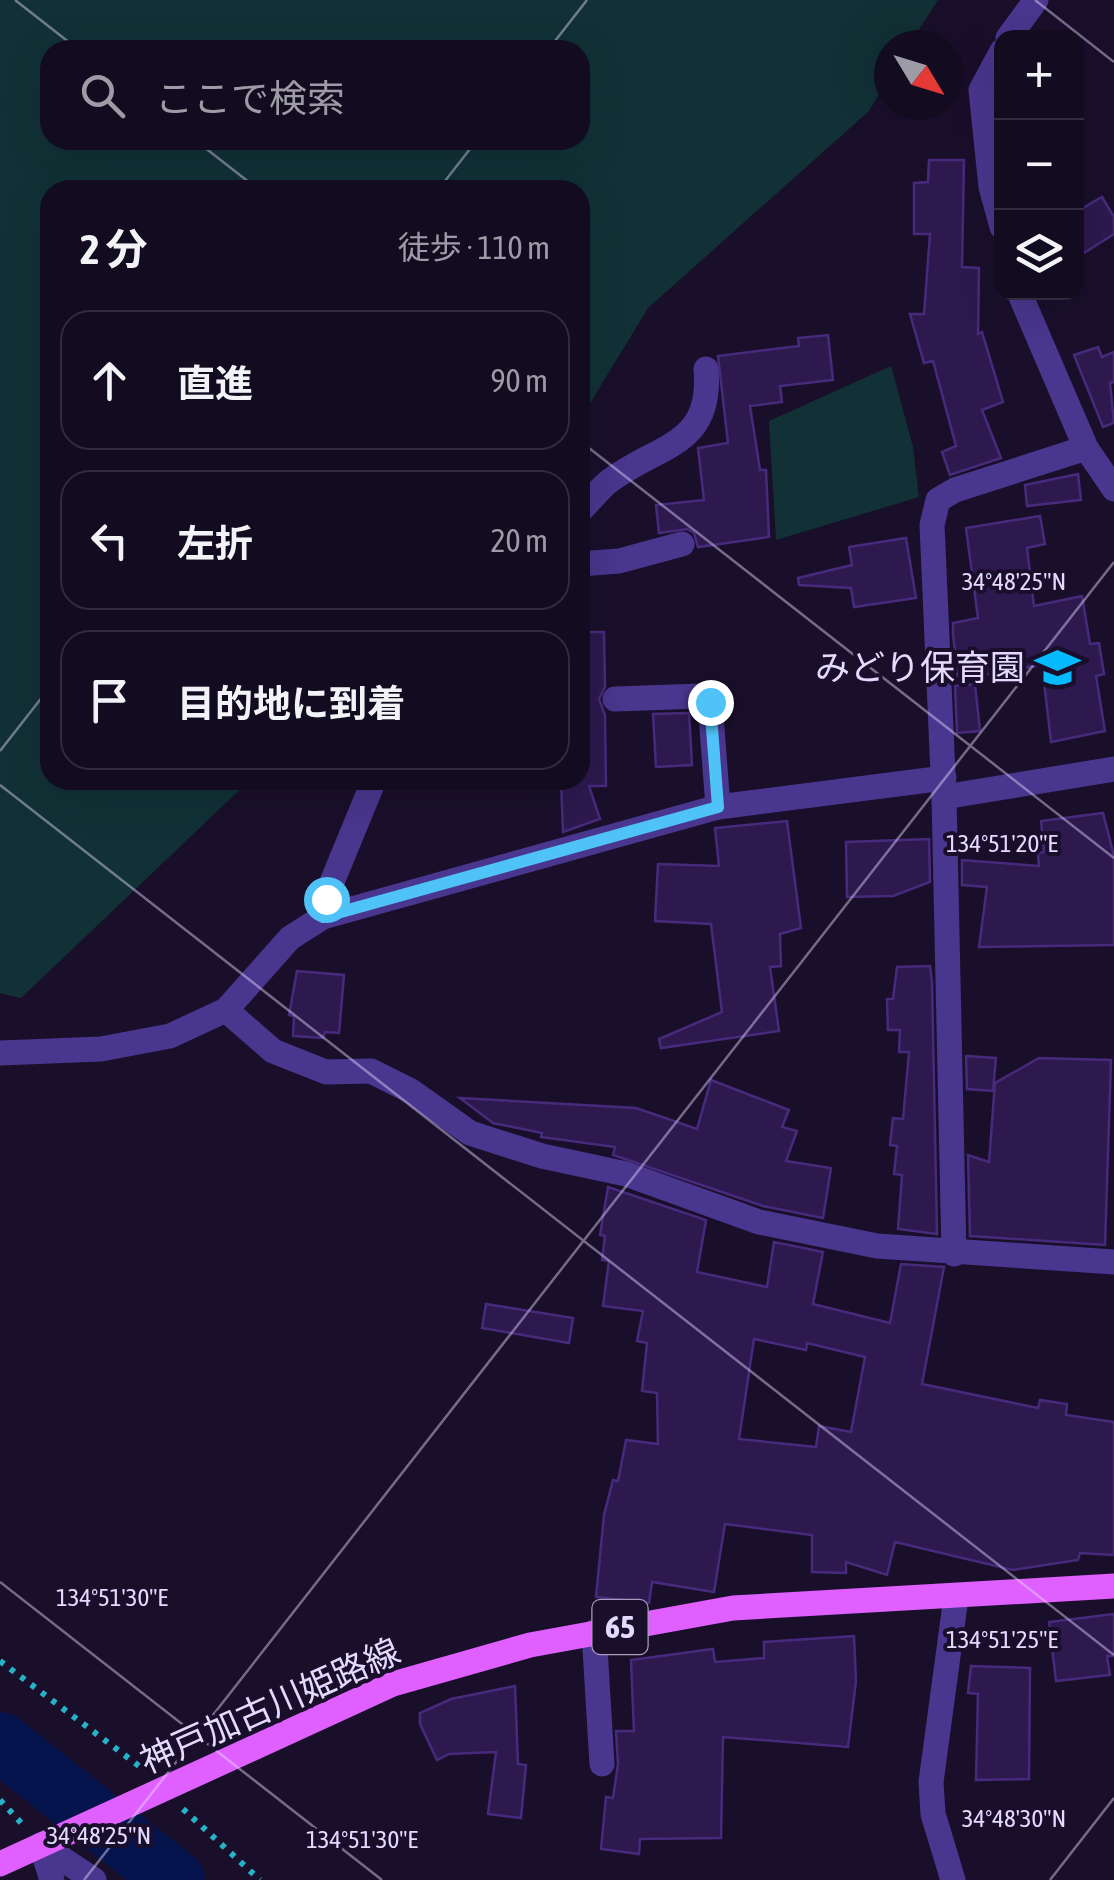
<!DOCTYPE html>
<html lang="ja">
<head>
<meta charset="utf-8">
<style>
  body { margin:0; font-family:"Asap Condensed","Noto Sans JP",sans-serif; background:#1c1429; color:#f1f3f6 }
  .controls { position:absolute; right:30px; top:30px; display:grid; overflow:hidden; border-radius:20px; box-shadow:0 10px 40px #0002 }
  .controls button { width:90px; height:90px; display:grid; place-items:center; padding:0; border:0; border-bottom:2px solid #322b3e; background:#130b20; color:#f1f3f6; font:50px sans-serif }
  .compass { position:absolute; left:874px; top:30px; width:90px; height:90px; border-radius:50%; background:#130b20; box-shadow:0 10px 40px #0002; rotate:128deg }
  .stop { position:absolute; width:30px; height:30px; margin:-22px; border:8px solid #4fc3f7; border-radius:50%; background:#fff }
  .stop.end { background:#4fc3f7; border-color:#fff; box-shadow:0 2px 10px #0008 }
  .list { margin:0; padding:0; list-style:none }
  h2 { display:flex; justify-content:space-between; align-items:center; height:130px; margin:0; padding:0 40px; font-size:42px }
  h2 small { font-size:32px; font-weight:400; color:#9d9ba5 }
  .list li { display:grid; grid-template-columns:65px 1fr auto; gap:30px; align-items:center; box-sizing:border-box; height:140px; margin:0 20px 20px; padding:0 20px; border:2px solid #322b3e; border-radius:30px }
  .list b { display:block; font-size:38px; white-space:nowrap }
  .list em { font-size:32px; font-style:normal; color:#9d9ba5 }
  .icon { flex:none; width:55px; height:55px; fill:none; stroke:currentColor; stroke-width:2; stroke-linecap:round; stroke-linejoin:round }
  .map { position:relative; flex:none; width:1114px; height:1880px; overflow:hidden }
  .search { position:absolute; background:#130b20; box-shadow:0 10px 40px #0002; left:40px; top:40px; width:550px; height:110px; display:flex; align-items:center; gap:25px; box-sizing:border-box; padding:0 35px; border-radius:30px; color:#9d9ba5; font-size:38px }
  .panel { position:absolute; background:#130b20; box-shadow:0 10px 40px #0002; left:40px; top:180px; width:550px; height:610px; border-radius:30px }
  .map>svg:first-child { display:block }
  .green { fill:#113136; fill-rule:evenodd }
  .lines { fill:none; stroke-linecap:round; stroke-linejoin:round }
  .river { stroke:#06144d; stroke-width:60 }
  .building { fill:#2d194e; stroke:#482a7c; stroke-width:2.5; fill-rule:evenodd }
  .path { stroke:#27b3c6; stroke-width:6; stroke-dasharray:5 8; stroke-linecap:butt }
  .minor { stroke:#49368e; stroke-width:25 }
  .major { stroke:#e060ff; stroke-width:25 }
  .route { stroke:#4fc3f7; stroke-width:12 }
  .ticks { fill:none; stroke:#e4d9ff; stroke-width:2.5; stroke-opacity:0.45 }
  .labels { text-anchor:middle; stroke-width:8; stroke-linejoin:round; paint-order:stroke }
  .shield { fill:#190f2b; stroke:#a79cbf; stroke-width:2.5 }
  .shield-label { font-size:32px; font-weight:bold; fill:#e4d9ff }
  .poi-label { font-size:35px; fill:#e4d9ff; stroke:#190f2b; text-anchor:end }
  .street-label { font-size:35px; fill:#e4d9ff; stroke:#190f2b }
  .ticks-label { font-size:25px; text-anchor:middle; fill:#e4d9ff; stroke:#190f2b; stroke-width:8; stroke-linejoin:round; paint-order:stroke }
</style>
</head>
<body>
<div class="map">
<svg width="1114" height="1880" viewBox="0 0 1114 1880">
  <rect width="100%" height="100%" fill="#190f2b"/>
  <g class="green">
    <path d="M0 0H938L909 45H889V78L869 111 648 308 580 420V190H50V780H250L21 998 0 993ZM50 50H580V140H50Z"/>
    <path d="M891 366 913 447 919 497 776 540 769 421Z"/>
  </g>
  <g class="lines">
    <path class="river" d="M0 1742 175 1880"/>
  </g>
  <g class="building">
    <path d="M929 160H964L962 267 979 268 978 334 982 332 1003 402 982 410 1001 458 950 475 942 452 956 446 933 361 924 363 910 314H924L930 234H914V183L928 182Z"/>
    <path d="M1102 197 1114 217V234L1076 258V212Z"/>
    <path d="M828 335 833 380 780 386 782 402 750 406 760 470H766L769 537 698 547 694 533 687 529 659 533 656 505 704 500 698 448 728 443 718 356 799 346 798 338Z"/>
    <path d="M1098 347 1102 357 1114 352V382L1110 383 1114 423 1103 427 1074 355Z"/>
    <path d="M1078 474 1081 500 1027 506 1025 485Z"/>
    <path d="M1040 516 1045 544 1027 548 1034 606 1082 596 1090 644 1099 643 1104 674 1096 676 1105 731 1051 742 1042 665 958 679 953 634V623L978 618 966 528Z"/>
    <path d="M906 538 916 598 854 607 851 588 799 585 798 578 852 565 849 547Z"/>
    <path d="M580 632H604L605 687 599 699 605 715 606 786H589L600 819 563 832 561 780H580Z"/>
    <path d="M975 684 980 731 957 733 955 686Z"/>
    <path d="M689 713 692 765 656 767 653 714Z"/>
    <path d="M1103 813 1114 856V945L979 947 987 887 962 885V860L1039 866 1038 853 1044 852 1041 821Z"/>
    <path d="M787 821 801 928 780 934 781 966 770 967 779 1031 661 1048 659 1039 722 1012 711 924 655 921 658 864 719 866 715 828Z"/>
    <path d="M929 839 930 882 893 896 847 897 846 842Z"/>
    <path d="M930 966 932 982 937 1234 898 1229 902 1175 894 1174 897 1146 890 1145 893 1118 903 1119 909 1052H899L900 1030H888L887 999H893L897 967Z"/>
    <path d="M297 971 344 975 339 1033 325 1032 323 1038 293 1036 294 1016 289 1015Z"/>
    <path d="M966 1056 996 1058 993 1091 967 1089Z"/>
    <path d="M1039 1058 1111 1060 1105 1245 970 1236 968 1155 989 1162 995 1083Z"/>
    <path d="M711 1080 789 1110 782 1127 797 1131 786 1161 831 1168 823 1218 763 1206 613 1155 615 1147 541 1137 542 1133 493 1123 460 1098 636 1108 697 1129Z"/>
    <path d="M608 1187 706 1220 697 1272 767 1287 774 1242 823 1252 813 1304 890 1323 901 1264 944 1267 922 1384 1038 1408 1040 1400 1067 1404 1066 1415 1114 1422V1555L1080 1553 1078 1560 1013 1570 895 1542 887 1575 846 1562V1573L812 1572V1535L725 1524 714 1592 652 1582 649 1603 596 1597 604 1515 613 1480 618 1481 626 1440 658 1444 657 1393 642 1391 647 1343 637 1341 643 1311 603 1306 609 1261 602 1260 605 1236 600 1235ZM754 1339 806 1350 807 1343 865 1357 851 1432 819 1426 816 1447 739 1439Z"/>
    <path d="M486 1304 573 1318 569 1343 482 1328Z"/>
    <path d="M1114 1614V1656H1107L1110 1675 1056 1681 1049 1622Z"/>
    <path d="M854 1636 856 1681 848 1747 723 1737 721 1838 640 1839 639 1854 601 1849 606 1797 613 1798 618 1764 616 1731H634L631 1660 713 1649 715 1662 764 1658V1642Z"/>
    <path d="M971 1666 1030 1668 1029 1779 976 1780 978 1694 968 1693Z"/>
    <path d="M515 1686 518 1764 526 1765 521 1818 488 1814 496 1752 449 1754 437 1760 420 1724V1713L451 1699Z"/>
  </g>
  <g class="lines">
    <g class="path">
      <path d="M0 1661 143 1769"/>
      <path d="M0 1800 23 1825"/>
      <path d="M183 1809 260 1880"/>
    </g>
    <g class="minor">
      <path d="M1008 38 1036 0"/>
      <path d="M1002 51 981 90 991 187 1002 227"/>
      <path d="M1019 292 1086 448 1114 489"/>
      <path d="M580 511C589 502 598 491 607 483 656 444 713 448 706 369"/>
      <path d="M580 564 619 561 682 544"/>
      <path d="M615 699 702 696 710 702 718 807"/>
      <path d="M944 797 1114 769"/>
      <path d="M323 917 325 899 374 780"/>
      <path d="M226 1010 273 1051 326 1072 371 1071 411 1091 470 1133 542 1156 626 1174 759 1222 877 1246 1114 1262"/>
      <path d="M0 1053 101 1049 170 1036 226 1010 290 938 323 917 718 807 944 778"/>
      <path d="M954 1254 944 797 932 525 938 500 955 490 1086 448"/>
      <path d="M594 1632 602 1764"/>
      <path d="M41 1845 94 1880"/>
      <path d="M41 1845 52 1880"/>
      <path d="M953 1880 933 1814 931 1782 956 1597"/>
    </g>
    <path class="major" d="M0 1864 393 1684 530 1645 733 1608 1114 1586"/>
  </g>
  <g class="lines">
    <path class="route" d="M326 899 323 917 718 807 710 702"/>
  </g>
  <path class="ticks" d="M15 0 79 50M1035 0 1114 62M548 50 587 0M195 140 259 190M438 190 477 140M580 441 1114 858M0 751 50 687M0 785 1114 1655M0 1582 382 1880M84 1880 1114 562M1050 1880 1114 1798"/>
  <defs>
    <symbol id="school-bare" viewBox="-9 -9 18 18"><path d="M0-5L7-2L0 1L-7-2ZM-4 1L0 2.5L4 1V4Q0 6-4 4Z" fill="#05baff" stroke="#190f2b" stroke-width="2.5" paint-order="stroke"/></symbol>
  </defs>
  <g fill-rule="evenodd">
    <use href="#school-bare" x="1026" y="636" width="63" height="63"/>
  </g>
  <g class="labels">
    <rect class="shield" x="592.5" y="1600" width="55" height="54" rx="8"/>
    <g class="shield-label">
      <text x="620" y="1638">65</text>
    </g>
    <g class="poi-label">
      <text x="1025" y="680">みどり保育園</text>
    </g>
    <g class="street-label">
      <text transform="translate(270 1706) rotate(-24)" y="12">神戸加古川姫路線</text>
    </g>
  </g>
  <g class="ticks-label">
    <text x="1014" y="590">34°48'25"N</text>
    <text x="1002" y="852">134°51'20"E</text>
    <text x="112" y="1606">134°51'30"E</text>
    <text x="1002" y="1648">134°51'25"E</text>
    <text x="1014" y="1827">34°48'30"N</text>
    <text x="99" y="1844">34°48'25"N</text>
    <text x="362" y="1848">134°51'30"E</text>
  </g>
</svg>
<div class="controls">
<button>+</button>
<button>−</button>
<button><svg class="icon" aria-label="layers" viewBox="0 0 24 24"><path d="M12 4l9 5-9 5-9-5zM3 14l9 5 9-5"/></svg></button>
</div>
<svg class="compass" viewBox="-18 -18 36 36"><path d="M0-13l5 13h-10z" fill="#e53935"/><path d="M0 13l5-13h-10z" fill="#9d9ba5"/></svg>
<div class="stop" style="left:326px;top:899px"></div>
<div class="stop end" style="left:710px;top:702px"></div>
<div class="search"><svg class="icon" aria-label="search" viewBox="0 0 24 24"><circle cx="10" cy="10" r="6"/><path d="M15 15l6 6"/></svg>ここで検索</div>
<section class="panel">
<h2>2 分<small>徒歩 · 110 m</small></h2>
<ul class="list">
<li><svg class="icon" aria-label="ahead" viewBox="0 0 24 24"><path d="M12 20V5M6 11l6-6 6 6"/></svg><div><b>直進</b></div><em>90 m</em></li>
<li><svg class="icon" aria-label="left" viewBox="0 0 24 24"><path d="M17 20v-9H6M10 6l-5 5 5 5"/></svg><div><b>左折</b></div><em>20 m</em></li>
<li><svg class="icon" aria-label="arrive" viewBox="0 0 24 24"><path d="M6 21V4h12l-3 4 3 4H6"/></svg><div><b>目的地に到着</b></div></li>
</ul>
</section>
</div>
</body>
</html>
